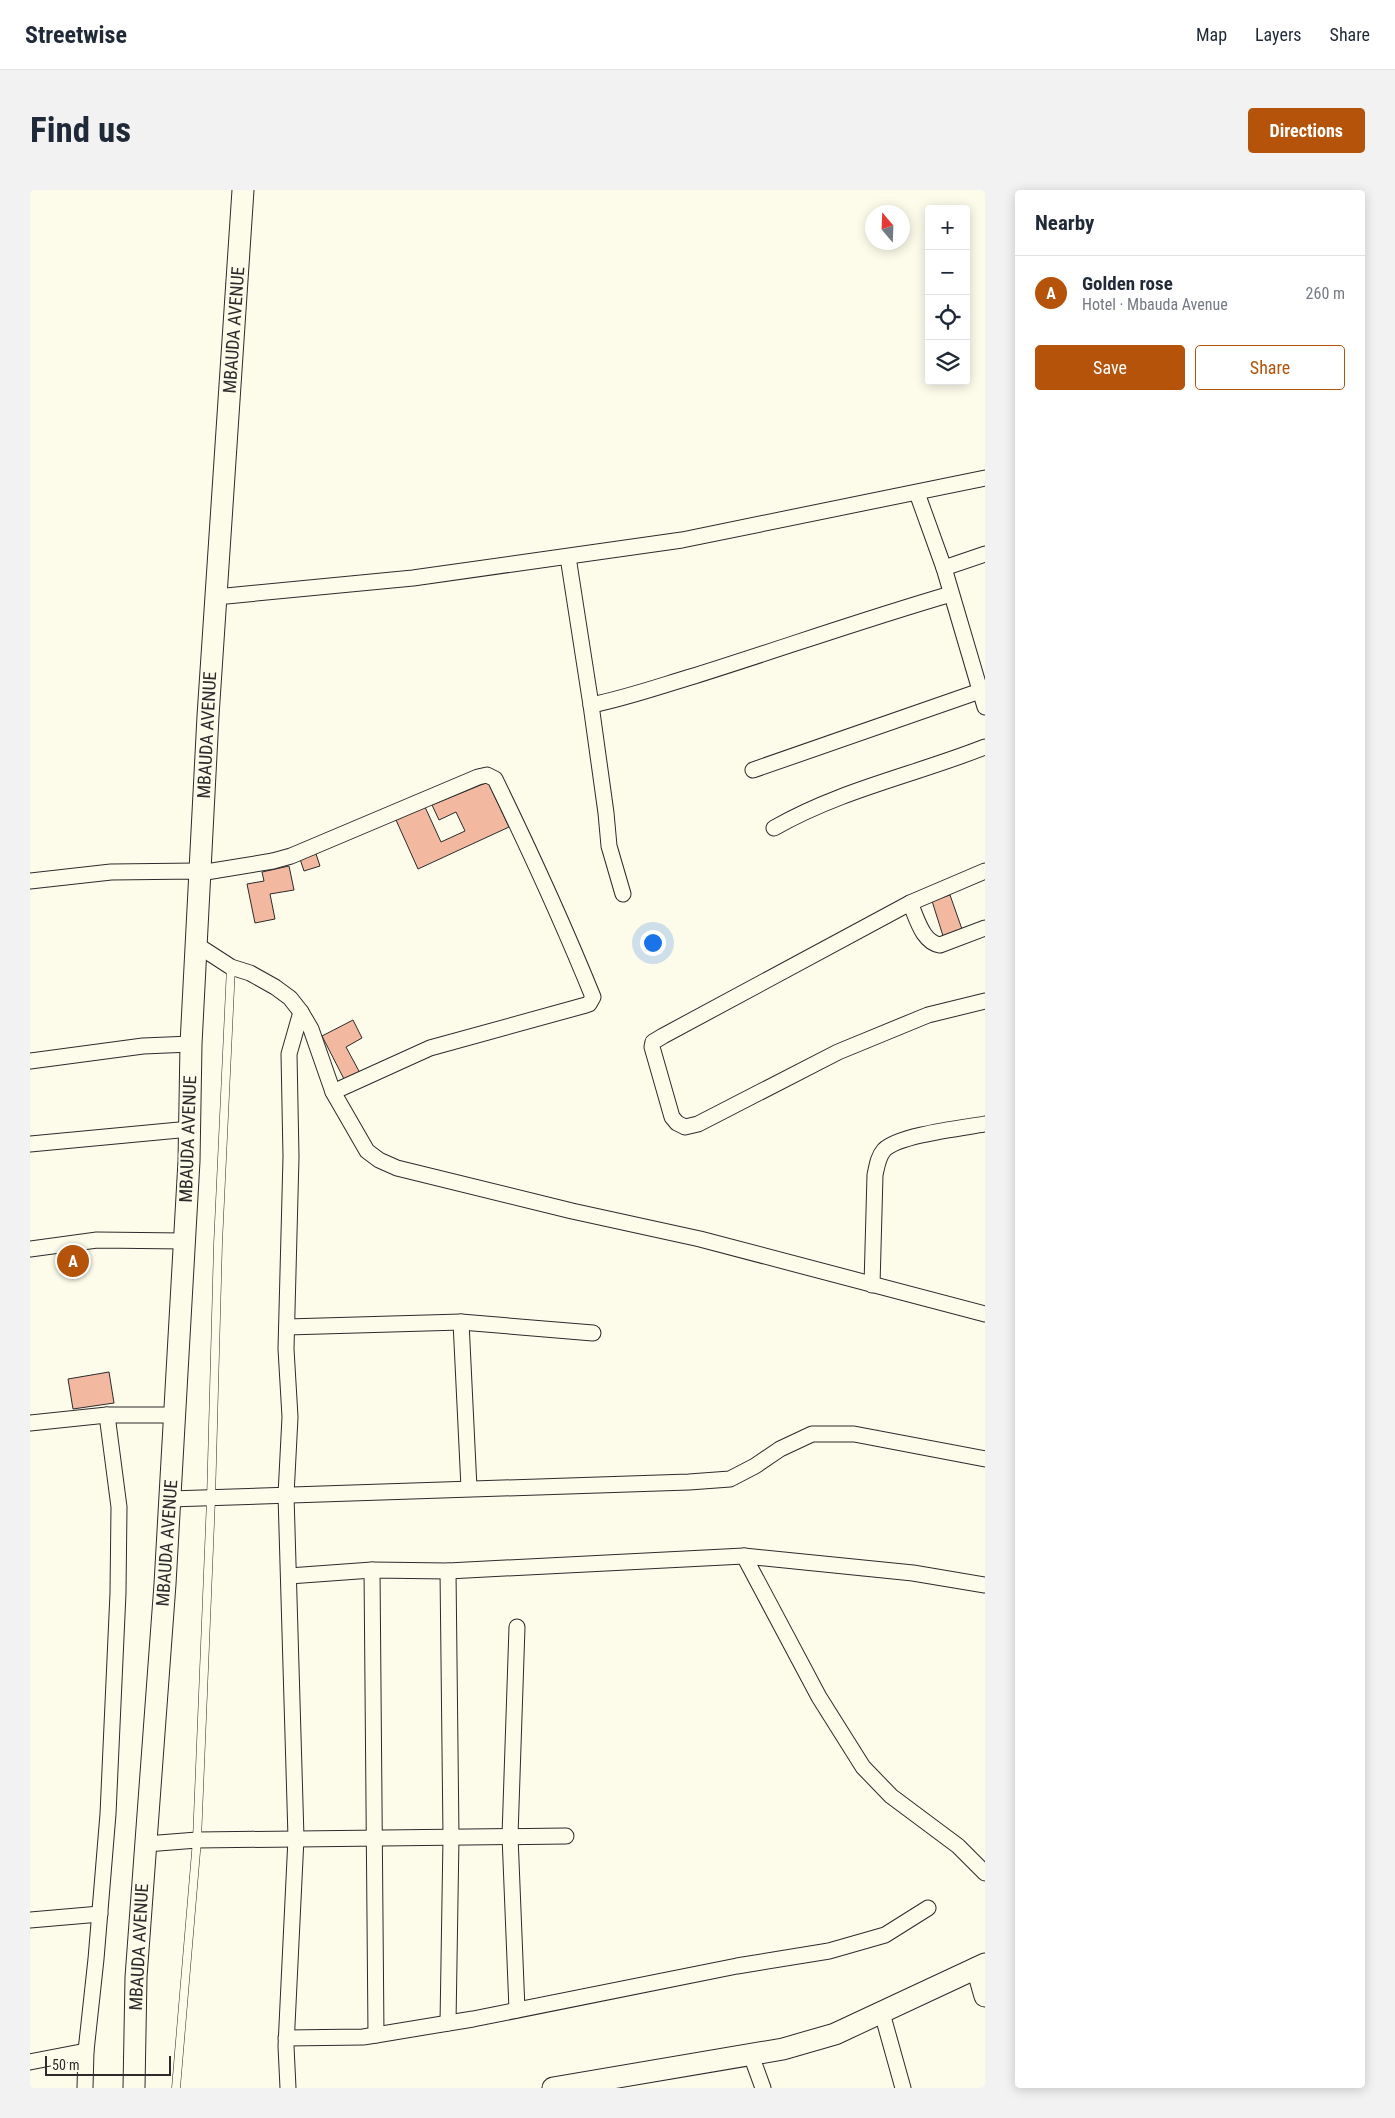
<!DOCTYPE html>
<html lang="en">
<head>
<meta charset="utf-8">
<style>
  body { margin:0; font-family:"Roboto Condensed",sans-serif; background:#f2f2f3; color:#1f2937 }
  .controls { position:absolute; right:15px; top:15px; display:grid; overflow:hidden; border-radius:5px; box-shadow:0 2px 12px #0003 }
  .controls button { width:45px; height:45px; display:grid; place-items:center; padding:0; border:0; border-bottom:1px solid #e0e1e3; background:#fff; color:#1f2937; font:25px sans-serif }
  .compass { position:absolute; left:835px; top:15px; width:45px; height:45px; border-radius:50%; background:#fff; box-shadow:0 2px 12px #0003; rotate:341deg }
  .scale { position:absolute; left:15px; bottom:12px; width:126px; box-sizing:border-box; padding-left:5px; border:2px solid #2b2b2b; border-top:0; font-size:14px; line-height:18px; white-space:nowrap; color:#2b2b2b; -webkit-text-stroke:4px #fdfbea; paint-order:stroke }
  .you { position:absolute; left:622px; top:752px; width:18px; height:18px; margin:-12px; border:4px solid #fff; border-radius:50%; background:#1a73e8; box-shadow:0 0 0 8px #1a73e833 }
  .badge { display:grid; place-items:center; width:32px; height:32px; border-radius:50%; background:#b45309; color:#fff; font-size:16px; font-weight:700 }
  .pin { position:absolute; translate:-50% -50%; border:2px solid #fff; box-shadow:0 1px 5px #0006 }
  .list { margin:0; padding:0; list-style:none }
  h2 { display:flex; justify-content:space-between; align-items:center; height:65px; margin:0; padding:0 20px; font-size:21px }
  h2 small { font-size:16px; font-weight:400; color:#747a83 }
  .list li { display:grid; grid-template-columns:32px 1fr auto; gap:15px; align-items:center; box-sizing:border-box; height:75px; padding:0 20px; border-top:1px solid #e0e1e3 }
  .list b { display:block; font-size:19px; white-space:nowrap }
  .list p { margin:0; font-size:16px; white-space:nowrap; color:#747a83 }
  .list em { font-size:16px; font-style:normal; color:#747a83 }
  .actions { display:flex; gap:10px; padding:15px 20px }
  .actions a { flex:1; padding:11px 0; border:1px solid #b45309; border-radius:5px; text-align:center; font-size:18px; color:#b45309 }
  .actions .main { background:#b45309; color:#fff }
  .icon { flex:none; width:28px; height:28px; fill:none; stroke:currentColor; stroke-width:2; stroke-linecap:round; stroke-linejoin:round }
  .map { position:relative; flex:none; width:955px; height:1898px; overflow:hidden; border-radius:5px }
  header { display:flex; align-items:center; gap:30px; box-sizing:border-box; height:70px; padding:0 25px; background:#fff; border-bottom:1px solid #e0e1e3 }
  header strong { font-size:24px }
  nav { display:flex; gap:28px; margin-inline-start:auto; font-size:18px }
  .intro { display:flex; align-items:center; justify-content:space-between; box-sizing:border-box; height:120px; padding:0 30px }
  h1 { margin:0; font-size:35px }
  .button { padding:12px 22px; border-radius:5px; background:#b45309; color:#fff; font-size:18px; font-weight:700 }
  main { display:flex; gap:30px; padding:0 30px }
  aside { flex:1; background:#fff; border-radius:5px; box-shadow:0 2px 12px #0003 }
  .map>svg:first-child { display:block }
  .building { fill:#f2b8a0; stroke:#2b2b2b }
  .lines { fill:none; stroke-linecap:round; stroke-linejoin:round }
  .lane-casing { stroke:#2b2b2b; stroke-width:9 }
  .street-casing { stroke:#2b2b2b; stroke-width:17 }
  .secondary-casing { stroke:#2b2b2b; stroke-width:23 }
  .lane { stroke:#fdfbea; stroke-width:8 }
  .street { stroke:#fdfbea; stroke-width:15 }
  .secondary { stroke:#fdfbea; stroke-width:21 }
  .labels { text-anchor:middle; stroke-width:4; stroke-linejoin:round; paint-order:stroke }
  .street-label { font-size:18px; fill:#2b2b2b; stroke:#fdfbea }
</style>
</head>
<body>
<header>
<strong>Streetwise</strong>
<nav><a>Map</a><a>Layers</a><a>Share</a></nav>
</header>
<div class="intro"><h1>Find us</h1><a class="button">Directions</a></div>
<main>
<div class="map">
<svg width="955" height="1898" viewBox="0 0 955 1898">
  <rect width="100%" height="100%" fill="#fdfbea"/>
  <g class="building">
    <path d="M458 592 479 637 388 679 366 630 395 617 411 652 435 641 426 622 409 630 402 615Z"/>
    <path d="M285 661 290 676 274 681 269 666Z"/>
    <path d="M259 676 264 700 240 704 245 729 225 733 217 694 234 691 232 682Z"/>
    <path d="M920 705 933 742 914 749 902 711Z"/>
    <path d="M323 830 332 848 316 857 330 883 315 891 292 846Z"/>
    <path d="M79 1182 84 1213 43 1219 38 1189Z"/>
  </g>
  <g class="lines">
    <defs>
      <path id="lane" d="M146 1898 167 1650 181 1309 188 1054 201 777"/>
      <g id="street">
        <path d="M887 303 914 378 955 517"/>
        <path d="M538 367 561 515 576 623 579 656 593 704"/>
        <path d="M914 378 955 364"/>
        <path d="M186 407 383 388 652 350 955 288"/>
        <path d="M561 515C596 508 630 496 664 486 750 459 835 429 921 404"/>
        <path d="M723 580 950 501"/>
        <path d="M744 638C810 600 884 585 955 557"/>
        <path d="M955 681 880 713 633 846 623 852 622 857 642 927 647 933 655 937 668 934 808 862 898 825 955 811"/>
        <path d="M0 691 81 682 167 681 170 683 243 671 261 666 448 587 457 585 465 589C500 661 533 733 563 807L559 814 556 815 400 858 303 902"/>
        <path d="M880 713C887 728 892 752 910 755L955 738"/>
        <path d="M167 755 201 777 220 783 245 797 260 808 271 822 281 839 303 902 337 961 349 970 367 978 542 1021 670 1049 955 1124"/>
        <path d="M0 871 113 856 161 854"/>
        <path d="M0 954 160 939"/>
        <path d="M0 1059 67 1050 154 1051"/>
        <path d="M842 1095 845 985C847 976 848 967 854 960 869 945 932 938 955 934"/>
        <path d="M431 1132 439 1298"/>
        <path d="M257 1137 431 1132 563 1143"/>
        <path d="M0 1233 77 1225H144"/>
        <path d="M140 1309 659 1292 700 1289 725 1276 750 1259 782 1244H824L955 1269"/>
        <path d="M714 1366 789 1507 833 1577 861 1606 928 1656 955 1683"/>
        <path d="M342 1380 346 1845"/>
        <path d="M259 1386 342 1380 418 1381 714 1366 883 1383 955 1395"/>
        <path d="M487 1437 480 1646 487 1820"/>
        <path d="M116 1654 167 1650 536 1646"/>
        <path d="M0 1730 70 1724"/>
        <path d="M852 1823 873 1898"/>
        <path d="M418 1833 421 1647 418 1381"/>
        <path d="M256 1848 333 1847 346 1845 443 1829 707 1776 799 1761 855 1745 898 1718"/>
        <path d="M721 1865 733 1898"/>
        <path d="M0 1872 56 1861"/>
        <path d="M55 1898 56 1861 66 1769 78 1624 88 1403 89 1317 77 1225"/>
        <path d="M258 1898 256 1856 266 1648 256 1305 260 1227 256 1159 261 967 259 864 271 822"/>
      </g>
      <g id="secondary">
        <path d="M947 1778 955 1806"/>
        <path d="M104 1898 106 1787 135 1394 159 971 161 854 178 526 213 0"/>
        <path d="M523 1898 753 1859 805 1844 955 1774"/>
      </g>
    </defs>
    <use href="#lane" class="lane-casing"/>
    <use href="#street" class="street-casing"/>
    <use href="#secondary" class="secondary-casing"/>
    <use href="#lane" class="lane"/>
    <use href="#street" class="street"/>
    <use href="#secondary" class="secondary"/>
  </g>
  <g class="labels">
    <g class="street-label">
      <text transform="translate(204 140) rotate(-86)" y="6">MBAUDA AVENUE</text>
      <text transform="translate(177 545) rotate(-87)" y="6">MBAUDA AVENUE</text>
      <text transform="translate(158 949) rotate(-88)" y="6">MBAUDA AVENUE</text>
      <text transform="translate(137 1353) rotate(-86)" y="6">MBAUDA AVENUE</text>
      <text transform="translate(109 1757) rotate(-87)" y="6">MBAUDA AVENUE</text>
    </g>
  </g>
</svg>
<div class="controls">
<button>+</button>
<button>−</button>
<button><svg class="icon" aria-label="locate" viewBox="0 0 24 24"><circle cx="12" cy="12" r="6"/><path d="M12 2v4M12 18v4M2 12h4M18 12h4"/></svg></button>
<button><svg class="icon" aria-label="layers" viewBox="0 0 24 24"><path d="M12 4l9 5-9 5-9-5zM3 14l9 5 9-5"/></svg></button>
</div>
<svg class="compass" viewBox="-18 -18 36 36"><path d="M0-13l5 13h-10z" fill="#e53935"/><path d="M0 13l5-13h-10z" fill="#747a83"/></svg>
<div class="scale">50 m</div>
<div class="you"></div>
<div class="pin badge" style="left:43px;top:1071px">A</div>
</div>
<aside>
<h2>Nearby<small></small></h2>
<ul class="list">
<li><span class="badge">A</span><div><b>Golden rose</b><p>Hotel · Mbauda Avenue</p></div><em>260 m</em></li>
</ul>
<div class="actions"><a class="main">Save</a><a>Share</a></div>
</aside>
</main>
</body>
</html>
